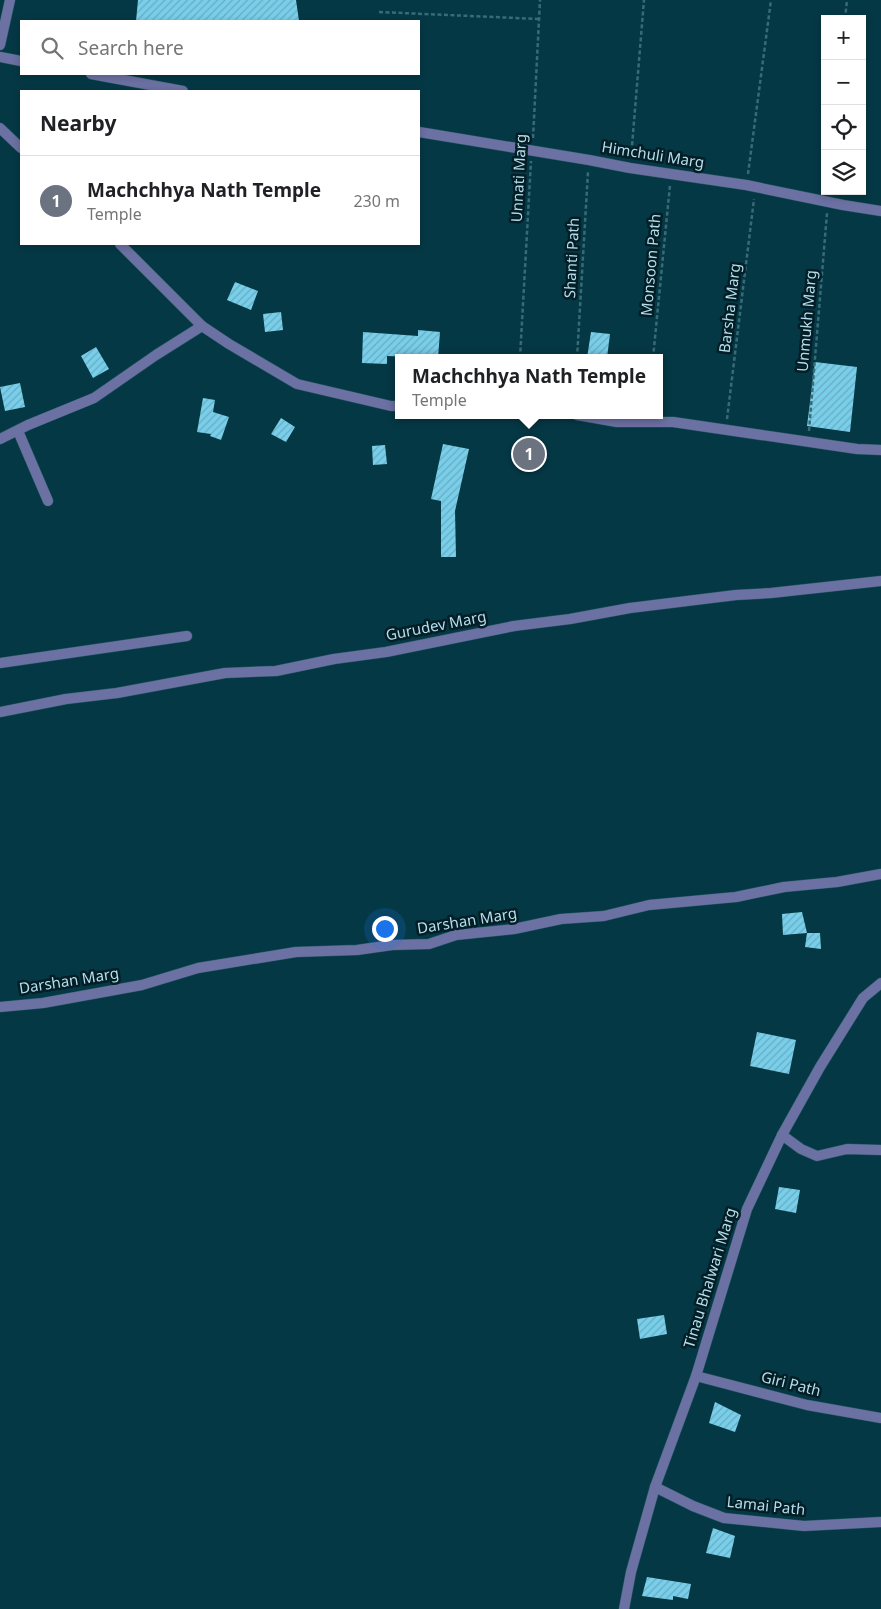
<!DOCTYPE html>
<html lang="en">
<head>
<meta charset="utf-8">
<style>
  body { margin:0; font-family:"Noto Sans",sans-serif; background:#f6f6f6; color:#202124 }
  .controls { position:absolute; right:15px; top:15px; display:grid; overflow:hidden; border-radius:0px; box-shadow:0 2px 8px #0003 }
  .controls button { width:45px; height:45px; display:grid; place-items:center; padding:0; border:0; border-bottom:1px solid #e0e0e0; background:#fff; color:#202124; font:25px sans-serif }
  .you { position:absolute; left:384px; top:928px; width:18px; height:18px; margin:-12px; border:4px solid #fff; border-radius:50%; background:#1a73e8; box-shadow:0 0 0 8px #1a73e833 }
  .badge { display:grid; place-items:center; width:32px; height:32px; border-radius:50%; background:#d93025; color:#fff; font-size:16px; font-weight:700 }
  .pin { position:absolute; translate:-50% -50%; border:2px solid #fff; box-shadow:0 1px 5px #0006 }
  .popup { position:absolute; left:395px; top:354px; width:268px; height:65px; box-sizing:border-box; display:grid; place-content:center; border-radius:0px; background:#fff; filter:drop-shadow(0 1px 4px #0005); font-size:16px; white-space:nowrap; color:#757577 }
  .popup b { font-size:19px; color:#202124 }
  .popup::after { content:''; position:absolute; left:50%; top:100%; margin-left:-10px; border:10px solid transparent; border-top-color:#fff }
  .list { margin:0; padding:0; list-style:none }
  h2 { display:flex; justify-content:space-between; align-items:center; height:65px; margin:0; padding:0 20px; font-size:21px }
  h2 small { font-size:16px; font-weight:400; color:#757577 }
  .list li { display:grid; grid-template-columns:32px 1fr auto; gap:15px; align-items:center; box-sizing:border-box; height:90px; padding:0 20px; border-top:1px solid #e0e0e0 }
  .list b { display:block; font-size:19px; white-space:nowrap }
  .list p { margin:0; font-size:16px; white-space:nowrap; color:#757577 }
  .list em { font-size:16px; font-style:normal; color:#757577 }
  .icon { flex:none; width:28px; height:28px; fill:none; stroke:currentColor; stroke-width:2; stroke-linecap:round; stroke-linejoin:round }
  .map { position:relative; flex:none; width:881px; height:1609px; overflow:hidden }
  .search { position:absolute; background:#fff; box-shadow:0 2px 8px #0003; left:20px; top:20px; width:400px; height:55px; display:flex; align-items:center; gap:12px; box-sizing:border-box; padding:0 18px; border-radius:0px; color:#757577; font-size:19px }
  .panel { position:absolute; background:#fff; box-shadow:0 2px 8px #0003; left:20px; top:90px; width:400px; height:155px; border-radius:0px }
  .map>svg:first-child { display:block }
  .building { fill:url(#building-hatch) }
  .lines { fill:none; stroke-linecap:round; stroke-linejoin:round }
  .minor-casing { stroke:#255663; stroke-width:11 }
  .tertiary-casing { stroke:#255663; stroke-width:11 }
  .path { stroke:#3a6a77; stroke-width:2.5; stroke-dasharray:4 2.5; stroke-linecap:butt }
  .minor { stroke:#6c71a3; stroke-width:10 }
  .tertiary { stroke:#6c71a3; stroke-width:10 }
  .labels { text-anchor:middle; stroke-width:5; stroke-linejoin:round; paint-order:stroke }
  .street-label { font-size:15px; fill:#b6deeb; stroke:#031e26 }
</style>
</head>
<body>
<div class="map">
<svg width="881" height="1609" viewBox="0 0 881 1609">
  <defs>
    <pattern id="building-hatch" width="6" height="6" patternUnits="userSpaceOnUse" patternTransform="scale(1.25)"><rect width="6" height="6" fill="#79cfea"/><path d="M-1 1l2-2M0 6l6-6M5 7l2-2" fill="none" stroke="#68acc1"/></pattern>
  </defs>
  <rect width="100%" height="100%" fill="#053845"/>
  <g class="building">
    <path d="M138 0H296L299 21H136Z"/>
    <path d="M235 282 258 291 251 310 227 300Z"/>
    <path d="M281 312 283 330 265 332 263 314Z"/>
    <path d="M418 330 440 332 438 358 387 356V364L362 363 363 332 418 336Z"/>
    <path d="M591 332 610 334 607 358H587Z"/>
    <path d="M96 347 109 369 93 378 81 356Z"/>
    <path d="M815 362 857 367 850 432 807 426Z"/>
    <path d="M20 383 25 407 5 411 0 387Z"/>
    <path d="M203 398 215 400 213 412 229 417 221 440 210 436 211 434 197 432Z"/>
    <path d="M281 418 295 427 286 442 271 434Z"/>
    <path d="M443 444 469 449 455 511 456 557H441V501L431 499Z"/>
    <path d="M385 445 387 464 373 465 372 446Z"/>
    <path d="M802 912 807 933 783 935 782 914Z"/>
    <path d="M807 933H820L821 949 805 947Z"/>
    <path d="M757 1032 796 1040 789 1074 750 1066Z"/>
    <path d="M779 1187 800 1190 796 1213 775 1209Z"/>
    <path d="M664 1315 667 1334 640 1339 637 1319Z"/>
    <path d="M715 1402 741 1415 735 1432 709 1423Z"/>
    <path d="M713 1528 735 1536 730 1558 706 1553Z"/>
    <path d="M647 1577 691 1584 688 1599 673 1596V1600L642 1596Z"/>
  </g>
  <g class="lines">
    <defs>
      <g id="minor">
        <path d="M0 45 10 0"/>
        <path d="M0 57 21 61"/>
        <path d="M91 74 183 91"/>
        <path d="M0 128 21 148"/>
        <path d="M419 132 589 160 630 168 746 185 843 205 881 211"/>
        <path d="M120 244 202 326 229 344 297 384 391 406H399"/>
        <path d="M577 415 617 422H673L857 449 881 450"/>
        <path d="M18 431 48 501"/>
        <path d="M0 439 28 425 94 398 156 355 202 326"/>
        <path d="M0 663 187 636"/>
        <path d="M0 712 66 699 117 693 225 673 276 671 334 659 386 652 514 626 570 619 630 608 736 595 771 593 881 581"/>
        <path d="M0 1007 43 1003 142 985 198 968 296 952 357 950 392 945 429 944 456 935 514 929 561 919 604 916 649 905 736 897 784 887 837 882 881 874"/>
        <path d="M782 1135 801 1149 817 1156 847 1149 881 1150"/>
        <path d="M696 1376 807 1405 881 1418"/>
        <path d="M655 1487 693 1506 724 1518 804 1526 881 1522"/>
      </g>
      <path id="tertiary" d="M624 1609 631 1572 655 1487 696 1376 747 1209 782 1135 820 1067 863 998 881 983"/>
    </defs>
    <use href="#minor" class="minor-casing"/>
    <use href="#tertiary" class="tertiary-casing"/>
    <g class="path">
      <path d="M379 12 539 19"/>
      <path d="M845 19 847 0"/>
      <path d="M533 138 540 0"/>
      <path d="M631 158 644 0"/>
      <path d="M748 174 771 0"/>
      <path d="M520 358 531 161"/>
      <path d="M577 358 588 172"/>
      <path d="M653 358 670 185"/>
      <path d="M727 419 754 199"/>
      <path d="M809 431 827 213"/>
    </g>
    <use href="#minor" class="minor"/>
    <use href="#tertiary" class="tertiary"/>
  </g>
  <g class="labels">
    <g class="street-label">
      <text transform="translate(653 155) rotate(9)" y="5">Himchuli Marg</text>
      <text transform="translate(519 178) rotate(-87)" y="5">Unnati Marg</text>
      <text transform="translate(572 258) rotate(-87)" y="5">Shanti Path</text>
      <text transform="translate(651 265) rotate(-85)" y="5">Monsoon Path</text>
      <text transform="translate(730 308) rotate(-83)" y="5">Barsha Marg</text>
      <text transform="translate(807 321) rotate(-85)" y="5">Unmukh Marg</text>
      <text transform="translate(436 626) rotate(-11)" y="5">Gurudev Marg</text>
      <text transform="translate(467 921) rotate(-9)" y="5">Darshan Marg</text>
      <text transform="translate(69 981) rotate(-9)" y="5">Darshan Marg</text>
      <text transform="translate(710 1278) rotate(-73)" y="5">Tinau Bhalwari Marg</text>
      <text transform="translate(791 1384) rotate(14)" y="5">Giri Path</text>
      <text transform="translate(766 1506) rotate(6)" y="5">Lamai Path</text>
    </g>
  </g>
</svg>
<div class="controls">
<button>+</button>
<button>−</button>
<button><svg class="icon" aria-label="locate" viewBox="0 0 24 24"><circle cx="12" cy="12" r="6"/><path d="M12 2v4M12 18v4M2 12h4M18 12h4"/></svg></button>
<button><svg class="icon" aria-label="layers" viewBox="0 0 24 24"><path d="M12 4l9 5-9 5-9-5zM3 14l9 5 9-5"/></svg></button>
</div>
<div class="you"></div>
<div class="pin badge" style="left:529px;top:454px;background:#6b7280">1</div>
<div class="popup"><b>Machchhya Nath Temple</b>Temple</div>
<div class="search"><svg class="icon" aria-label="search" viewBox="0 0 24 24"><circle cx="10" cy="10" r="6"/><path d="M15 15l6 6"/></svg>Search here</div>
<section class="panel">
<h2>Nearby<small></small></h2>
<ul class="list">
<li><span class="badge" style="background:#6b7280">1</span><div><b>Machchhya Nath Temple</b><p>Temple</p></div><em>230 m</em></li>
</ul>
</section>
</div>
</body>
</html>
